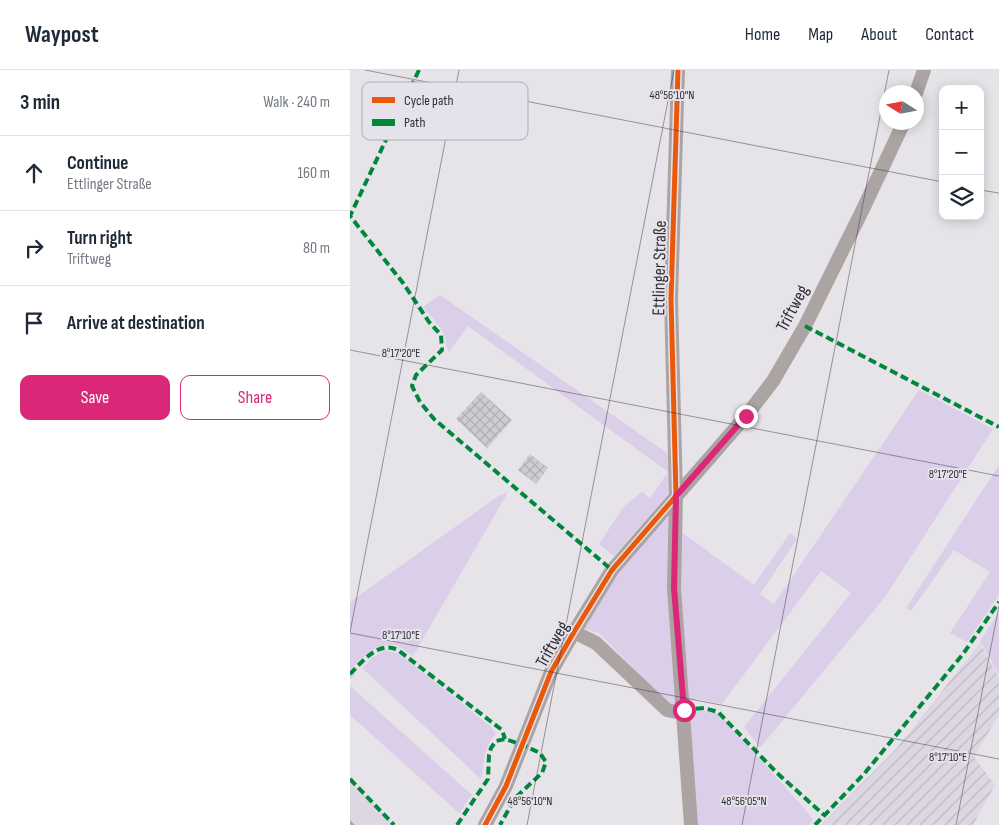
<!DOCTYPE html>
<html lang="en">
<head>
<meta charset="utf-8">
<style>
  body { margin:0; font-family:"Sofia Sans Condensed",sans-serif; background:#f6f6f7; color:#1f2937 }
  .controls { position:absolute; right:15px; top:15px; display:grid; overflow:hidden; border-radius:10px; box-shadow:0 2px 12px #0003 }
  .controls button { width:45px; height:45px; display:grid; place-items:center; padding:0; border:0; border-bottom:1px solid #e0e1e3; background:#fff; color:#1f2937; font:25px sans-serif }
  .compass { position:absolute; left:529px; top:15px; width:45px; height:45px; border-radius:50%; background:#fff; box-shadow:0 2px 12px #0003; rotate:281deg }
  .stop { position:absolute; width:15px; height:15px; margin:-11px; border:4px solid #db2777; border-radius:50%; background:#fff }
  .stop.end { background:#db2777; border-color:#fff; box-shadow:0 1px 5px #0008 }
  .list { margin:0; padding:0; list-style:none }
  h2 { display:flex; justify-content:space-between; align-items:center; height:65px; margin:0; padding:0 20px; font-size:21px }
  h2 small { font-size:16px; font-weight:400; color:#747a83 }
  .list li { display:grid; grid-template-columns:32px 1fr auto; gap:15px; align-items:center; box-sizing:border-box; height:75px; padding:0 20px; border-top:1px solid #e0e1e3 }
  .list b { display:block; font-size:19px; white-space:nowrap }
  .list p { margin:0; font-size:16px; white-space:nowrap; color:#747a83 }
  .list em { font-size:16px; font-style:normal; color:#747a83 }
  .actions { display:flex; gap:10px; padding:15px 20px }
  .actions a { flex:1; padding:11px 0; border:1px solid #db2777; border-radius:10px; text-align:center; font-size:18px; color:#db2777 }
  .actions .main { background:#db2777; color:#fff }
  .icon { flex:none; width:28px; height:28px; fill:none; stroke:currentColor; stroke-width:2; stroke-linecap:round; stroke-linejoin:round }
  .map { position:relative; flex:none; width:649px; height:755px; overflow:hidden }
  header { display:flex; align-items:center; gap:30px; box-sizing:border-box; height:70px; padding:0 25px; background:#fff; border-bottom:1px solid #e0e1e3 }
  header strong { font-size:24px }
  nav { display:flex; gap:28px; margin-inline-start:auto; font-size:18px }
  main { display:flex }
  aside { flex:1; background:#fff }
  .map>svg:first-child { display:block }
  .built { fill:#dcd7e2 }
  .industrial { fill:url(#industrial-furrows) }
  .green { fill:#dbcee9 }
  .building { fill:url(#building-cross-hatch) }
  .lines { fill:none; stroke-linecap:round; stroke-linejoin:round }
  .minor { stroke:#aca3a3; stroke-width:14 }
  .rail { stroke:#a8a2a3; stroke-width:2.5 }
  .quiet { stroke:#00873e; stroke-width:4; stroke-dasharray:8 4; stroke-linecap:butt }
  .cycleway-casing { stroke:#e6e2eb; stroke-width:8 }
  .cycleway { stroke:#e8590c; stroke-width:5 }
  .route { stroke:#db2777; stroke-width:6 }
  .ticks { fill:none; stroke:#302f32; stroke-width:1; stroke-opacity:0.45 }
  .labels { text-anchor:middle; stroke-width:4; stroke-linejoin:round; paint-order:stroke }
  .street-label { font-size:18px; fill:#302f32; stroke:#e6e2eb }
  .key { fill:#e6e2eb; stroke:#afacb4; stroke-width:1 }
  .key-label { font-size:14px; fill:#302f32 }
  .ticks-label { font-size:12px; text-anchor:middle; fill:#302f32; stroke:#e6e2eb; stroke-width:4; stroke-linejoin:round; paint-order:stroke }
</style>
</head>
<body>
<header>
<strong>Waypost</strong>
<nav><a>Home</a><a>Map</a><a>About</a><a>Contact</a></nav>
</header>
<main>
<aside>
<h2>3 min<small>Walk · 240 m</small></h2>
<ul class="list">
<li><svg class="icon" aria-label="ahead" viewBox="0 0 24 24"><path d="M12 20V5M6 11l6-6 6 6"/></svg><div><b>Continue</b><p>Ettlinger Straße</p></div><em>160 m</em></li>
<li><svg class="icon" aria-label="right" viewBox="0 0 24 24"><path d="M7 20v-9h11M14 6l5 5-5 5"/></svg><div><b>Turn right</b><p>Triftweg</p></div><em>80 m</em></li>
<li><svg class="icon" aria-label="arrive" viewBox="0 0 24 24"><path d="M6 21V4h12l-3 4 3 4H6"/></svg><div><b>Arrive at destination</b></div></li>
</ul>
<div class="actions"><a class="main">Save</a><a>Share</a></div>
</aside>
<div class="map">
<svg width="649" height="755" viewBox="0 0 649 755">
  <defs>
    <pattern id="industrial-furrows" width="10" height="10" patternUnits="userSpaceOnUse" patternTransform="scale(1.25)"><rect width="10" height="10" fill="#dcd7e2"/><path d="M-1 1l2-2M0 10L10 0M9 11l2-2" fill="none" stroke="#bdb9c2"/></pattern>
    <pattern id="building-cross-hatch" width="8" height="8" patternUnits="userSpaceOnUse" patternTransform="scale(1.25)"><rect width="8" height="8" fill="#cdccd0"/><path d="M0 0l8 8M0 8l8-8" fill="none" stroke="#b0b0b3"/></pattern>
  </defs>
  <rect width="100%" height="100%" fill="#e6e4e9"/>
  <path class="built" d="M0 710 45 755H0Z"/>
  <path class="industrial" d="M630 573 649 608V645L624 687 645 715 623 755H471L547 678Z"/>
  <g class="green">
    <path d="M90 225 320 385 321 421 264 486 249 474 274 436 292 422 300 428 318 402 118 256 99 282C95 276 97 272 95 267 90 255 81 247 73 237Z"/>
    <path d="M569 320 643 359 535 527 410 678 394 657 501 523 471 501 372 634 348 629 327 636 316 632 249 563 235 559 234 552 259 511 312 448H318L322 455 404 515 440 463 447 469 410 524 424 534Z"/>
    <path d="M649 395V525L617 572 600 563 640 502 604 480 561 541 556 538Z"/>
    <path d="M158 422 63 586C58 583 54 579 49 577 30 568 13 587 1 599L5 604 0 610V532L147 427Z"/>
    <path d="M649 542V605L630 571Z"/>
    <path d="M35 580 50 584 140 656 146 664C134 676 134 692 131 709L12 598 22 588Z"/>
    <path d="M0 616 122 725 109 743 0 645Z"/>
    <path d="M351 640 369 644 455 739 463 750 459 755H346L339 649 341 643Z"/>
  </g>
  <g class="building">
    <path d="M131 322 162 350 137 378 106 349Z"/>
    <path d="M180 384 198 398 186 414 168 400Z"/>
  </g>
  <g class="lines">
    <g class="minor">
      <path d="M328 0 321 229 326 426 324 518 341 755"/>
      <path d="M566 23 574 0"/>
      <path d="M224 562 246 573 317 640 326 642 334 640"/>
      <path d="M135 755 156 716 201 602 224 562 262 500 396 346 423 311 455 256 513 139 554 52"/>
    </g>
    <path class="rail" d="M0 752 3 755"/>
    <g class="quiet">
      <path d="M69 0 0 146 53 213 79 252 91 265 92 280 66 305 62 316 70 332 84 349 262 500"/>
      <path d="M455 256 649 357"/>
      <path d="M0 604C13 591 29 570 48 580L152 660 155 669"/>
      <path d="M334 640 354 638 368 642 427 703 474 745"/>
      <path d="M0 709 44 755"/>
      <path d="M107 755 138 709 139 685 141 678 146 671 155 669 173 675 190 683 196 692 192 703 165 728 150 755"/>
      <path d="M465 755 514 704 613 584 649 532"/>
    </g>
    <defs>
      <path id="cycleway" d="M135 755 156 716 201 602 224 562 262 500 326 426 321 229 328 0"/>
    </defs>
    <use href="#cycleway" class="cycleway-casing"/>
    <use href="#cycleway" class="cycleway"/>
  </g>
  <g class="lines">
    <path class="route" d="M334 640 324 518 326 426 396 346"/>
  </g>
  <path class="ticks" d="M15 0 593 112M630 120 649 123M0 280 649 406M0 562 109 0M0 563 649 689M177 755 324 0M392 755 539 0M606 755 649 536"/>
  <g class="labels">
    <g class="street-label">
      <text transform="translate(309 198) rotate(-89)" y="6">Ettlinger Straße</text>
      <text transform="translate(442 238) rotate(-62)" y="6">Triftweg</text>
      <text transform="translate(202 574) rotate(-61)" y="6">Triftweg</text>
    </g>
  </g>
  <rect x="12" y="12" width="166" height="58" rx="8" class="key"/>
  <rect x="22" y="27" width="23" height="6" fill="#e8590c"/>
  <rect x="22" y="49" width="23" height="7" fill="#00873e"/>
  <g class="key-label">
    <text x="54" y="35">Cycle path</text>
    <text x="54" y="57">Path</text>
  </g>
  <g class="ticks-label">
    <text x="322" y="29">48°56'10"N</text>
    <text x="51" y="287">8°17'20"E</text>
    <text x="598" y="408">8°17'20"E</text>
    <text x="51" y="569">8°17'10"E</text>
    <text x="598" y="691">8°17'10"E</text>
    <text x="180" y="735">48°56'10"N</text>
    <text x="394" y="735">48°56'05"N</text>
  </g>
</svg>
<div class="controls">
<button>+</button>
<button>−</button>
<button><svg class="icon" aria-label="layers" viewBox="0 0 24 24"><path d="M12 4l9 5-9 5-9-5zM3 14l9 5 9-5"/></svg></button>
</div>
<svg class="compass" viewBox="-18 -18 36 36"><path d="M0-13l5 13h-10z" fill="#e53935"/><path d="M0 13l5-13h-10z" fill="#747a83"/></svg>
<div class="stop" style="left:334px;top:640px"></div>
<div class="stop end" style="left:396px;top:346px"></div>
</div>
</main>
</body>
</html>
